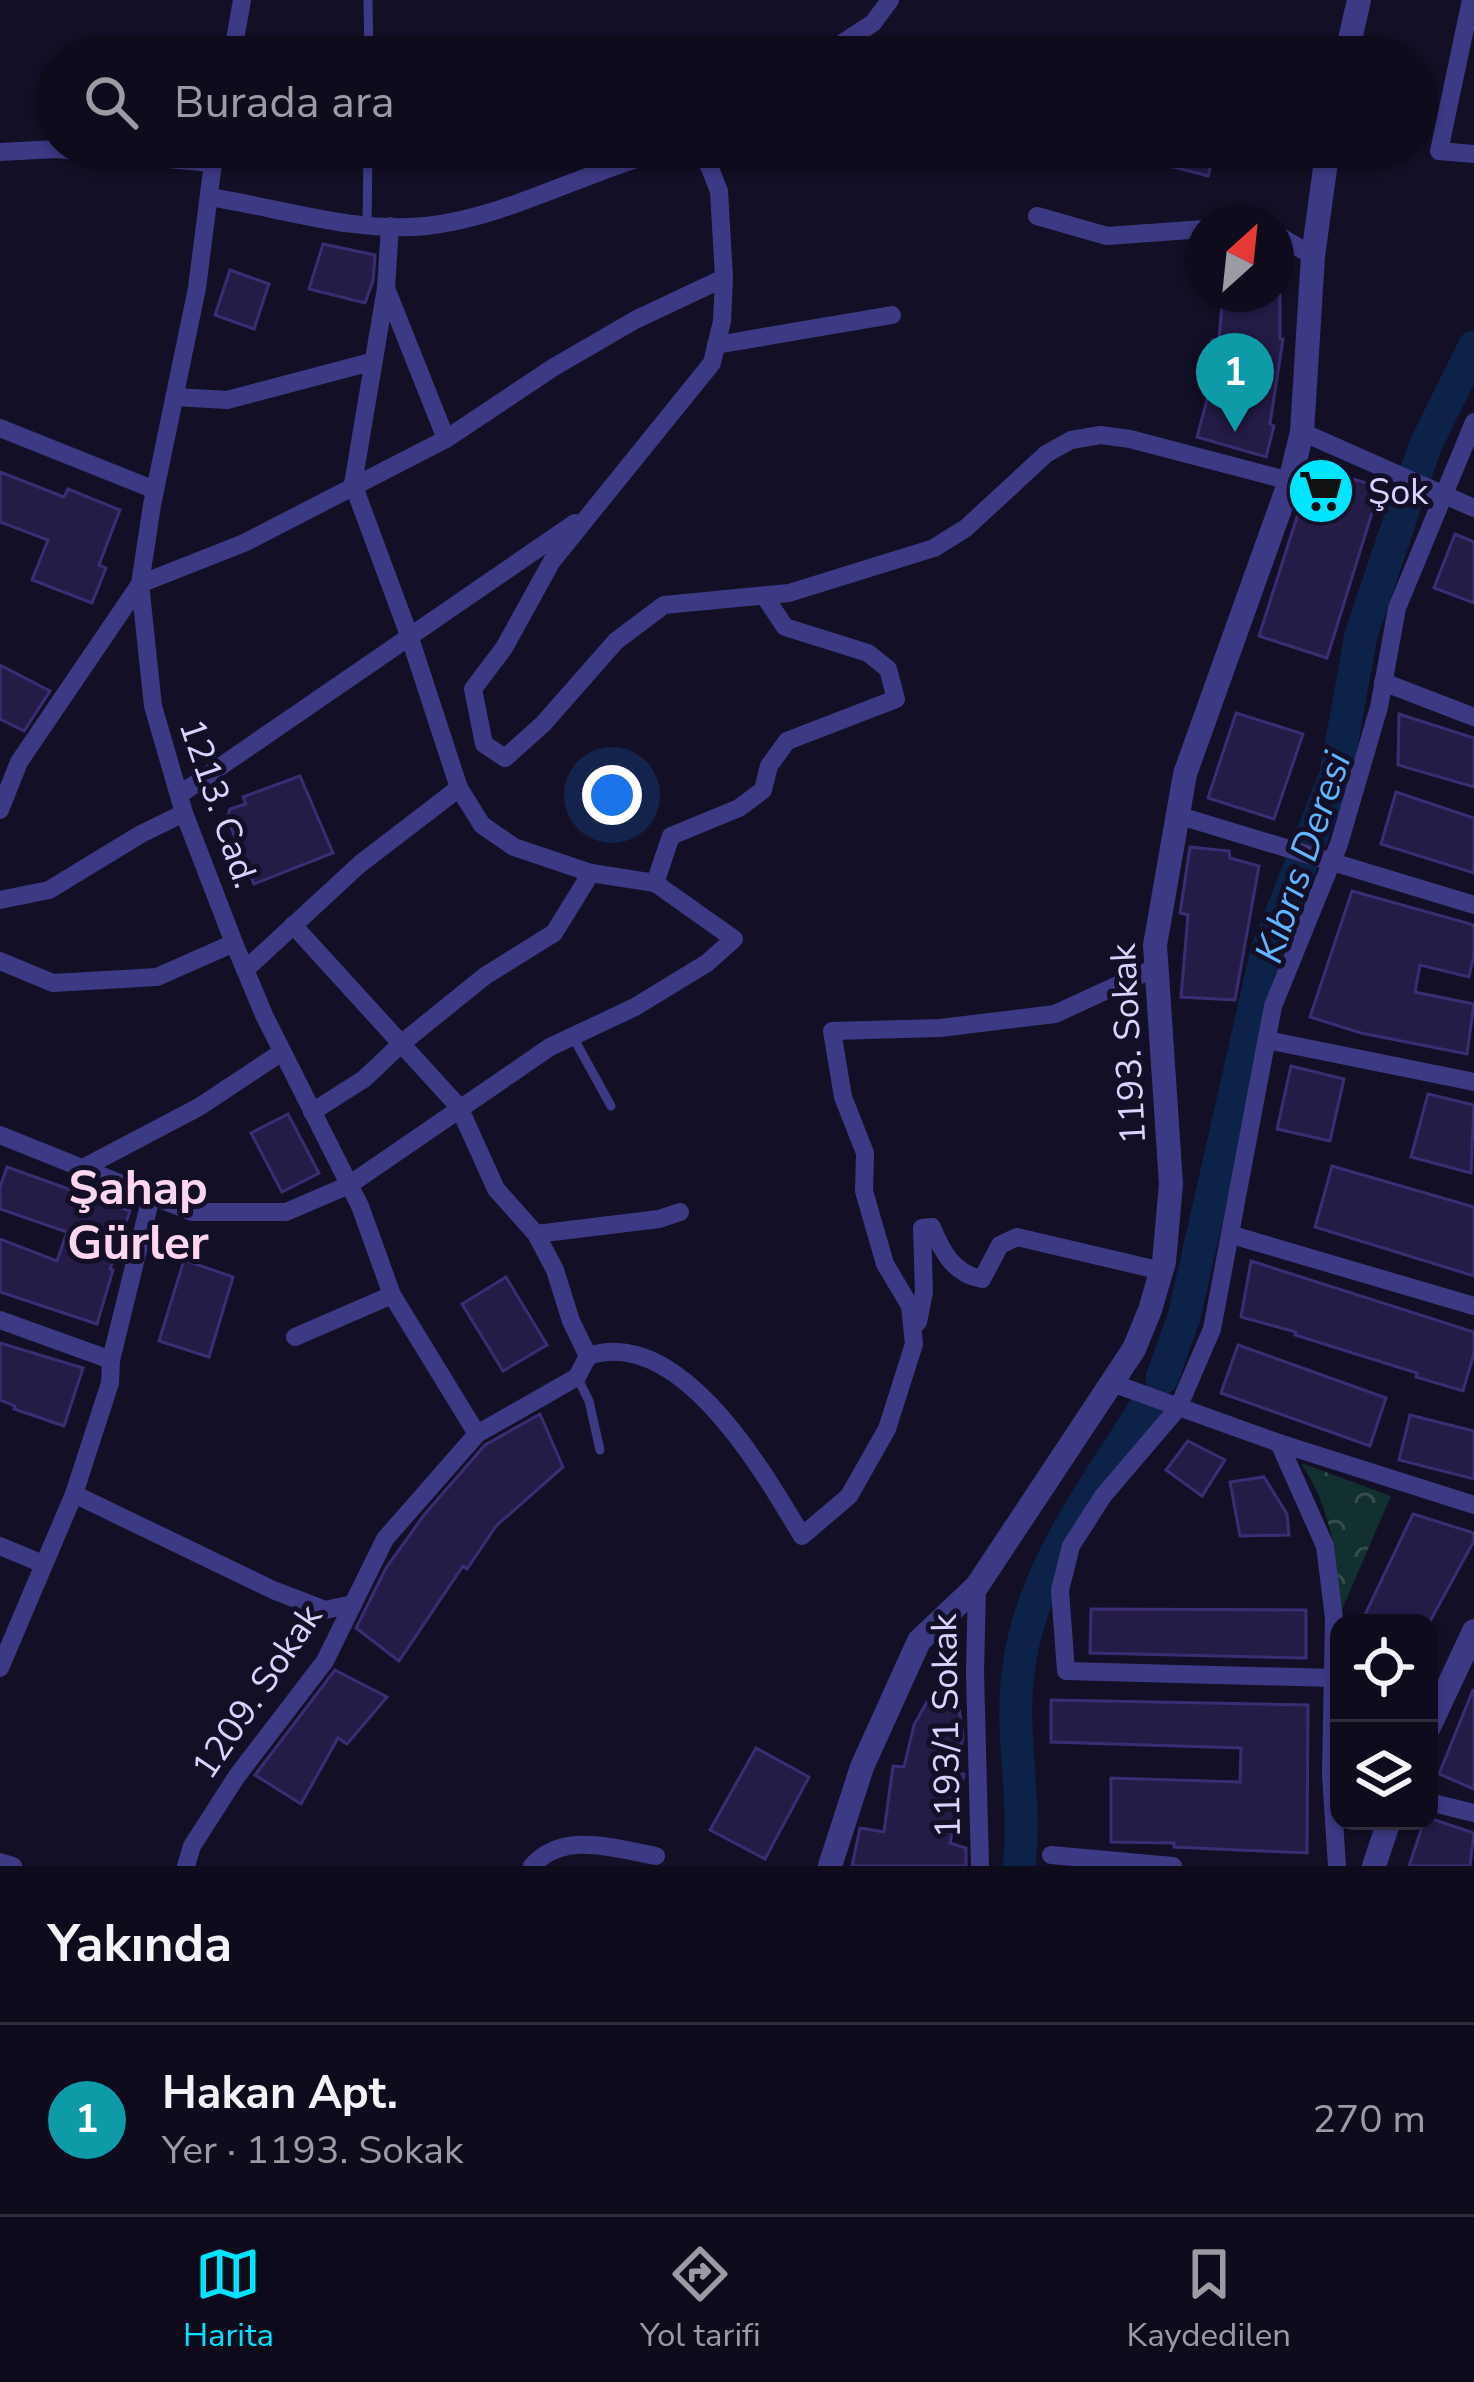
<!DOCTYPE html>
<html lang="tr">
<head>
<meta charset="utf-8">
<style>
  body { margin:0; font-family:"Nunito Sans",sans-serif; background:#1c1929; color:#f1f3f6 }
  .controls { position:absolute; right:36px; bottom:36px; display:grid; overflow:hidden; border-radius:24px; box-shadow:0 3px 9px #0004 }
  .controls button { width:108px; height:108px; display:grid; place-items:center; padding:0; border:0; border-bottom:3px solid #2e2b3b; background:#0e0b1c; color:#f1f3f6; font:60px sans-serif }
  .compass { position:absolute; left:1186px; top:204px; width:108px; height:108px; border-radius:50%; background:#0e0b1c; box-shadow:0 3px 9px #0004; rotate:27deg }
  .you { position:absolute; left:612px; top:795px; width:42px; height:42px; margin:-30px; border:9px solid #fff; border-radius:50%; background:#1a73e8; box-shadow:0 0 0 18px #1a73e833 }
  .badge { display:grid; place-items:center; width:78px; height:78px; border-radius:50%; background:#00e5ff; color:#fff; font-size:39px; font-weight:700 }
  .pin { position:absolute; translate:-50% -99px; filter:drop-shadow(0 3px 6px #0008) }
  .pin::after { content:''; position:absolute; top:63px; width:42px; height:36px; background:inherit; clip-path:polygon(0 0,100% 0,50% 100%) }
  .list { margin:0; padding:0; list-style:none }
  h2 { display:flex; justify-content:space-between; align-items:center; height:156px; margin:0; padding:0 48px; font-size:51px }
  h2 small { font-size:39px; font-weight:400; color:#9b9ba3 }
  .list li { display:grid; grid-template-columns:78px 1fr auto; gap:36px; align-items:center; box-sizing:border-box; height:192px; padding:0 48px; border-top:3px solid #2e2b3b }
  .list b { display:block; font-size:45px; white-space:nowrap }
  .list p { margin:0; font-size:39px; white-space:nowrap; color:#9b9ba3 }
  .list em { font-size:39px; font-style:normal; color:#9b9ba3 }
  .icon { flex:none; width:66px; height:66px; fill:none; stroke:currentColor; stroke-width:2; stroke-linecap:round; stroke-linejoin:round }
  .map { position:relative; flex:none; width:1474px; height:1866px; overflow:hidden }
  .search { position:absolute; background:#0e0b1c; box-shadow:0 3px 9px #0004; left:36px; right:36px; top:36px; height:132px; display:flex; align-items:center; gap:30px; box-sizing:border-box; padding:0 42px; border-radius:66px; color:#9b9ba3; font-size:45px }
  .sheet { height:348px; background:#0e0b1c }
  nav { display:flex; justify-content:space-around; align-items:center; box-sizing:border-box; height:168px; border-top:3px solid #2e2b3b; background:#0e0b1c; font-size:33px; color:#9b9ba3 }
  nav a { display:grid; justify-items:center; gap:6px }
  nav .on { color:#00e5ff }
  .map>svg:first-child { display:block }
  .park { fill:url(#park-crowns) }
  .lines { fill:none; stroke-linecap:round; stroke-linejoin:round }
  .river { stroke:#0c2248; stroke-width:33 }
  .building { fill:#241b47; stroke:#3b2d73; stroke-width:3 }
  .service { stroke:#3d3a85; stroke-width:9 }
  .minor { stroke:#3d3a85; stroke-width:18 }
  .tertiary { stroke:#3d3a85; stroke-width:24 }
  .labels { text-anchor:middle; stroke-width:10; stroke-linejoin:round; paint-order:stroke }
  .poi-label { font-size:36px; fill:#d9d4ff; stroke:#130f26; text-anchor:start }
  .street-label { font-size:36px; fill:#d9d4ff; stroke:#130f26 }
  .water-label { font-size:39px; font-style:italic; fill:#62b6ff; stroke:#130f26 }
  .district-label { font-size:48px; font-weight:bold; fill:#ffd6f0; stroke:#130f26 }
</style>
</head>
<body>
<div class="map">
<svg width="1474" height="1866" viewBox="0 0 1474 1866">
  <defs>
    <pattern id="park-crowns" width="20" height="18" patternUnits="userSpaceOnUse" patternTransform="scale(3)"><rect width="20" height="18" fill="#12302f"/><path d="M2 6a3 3 0 1 1 6 0M12 15a3 3 0 1 1 6 0" fill="none" stroke="#344d4e"/></pattern>
  </defs>
  <rect width="100%" height="100%" fill="#130f26"/>
  <path class="park" d="M1301 1463 1391 1496 1340 1614C1338 1559 1332 1510 1301 1463Z"/>
  <g class="lines">
    <g class="river">
      <path d="M1162 1378 1184 1317 1267 951 1336 774 1361 635 1425 446 1474 347"/>
      <path d="M1019 1866C1027 1802 1010 1737 1018 1673 1030 1571 1096 1487 1149 1402"/>
    </g>
  </g>
  <g class="building">
    <path d="M1149 147H1216L1208 176 1146 160Z"/>
    <path d="M323 244 375 255 373 281 365 303 309 289Z"/>
    <path d="M230 270 269 284 254 329 215 315Z"/>
    <path d="M1223 294H1280V339H1283L1270 424 1274 426 1266 457 1197 437 1209 392 1205 391 1212 340 1219 339Z"/>
    <path d="M0 472 64 497 68 489 120 510 99 565 106 568 92 603 32 580 48 540 0 522Z"/>
    <path d="M1339 475 1380 487 1327 658 1259 636 1303 498 1310 485Z"/>
    <path d="M1455 534 1474 542V603L1434 588Z"/>
    <path d="M0 665 50 691 24 731 0 719Z"/>
    <path d="M1236 713 1303 734 1274 819 1208 798Z"/>
    <path d="M1399 714 1474 738V787L1398 765Z"/>
    <path d="M300 776 333 853 254 884 227 818 230 809 246 804 243 797Z"/>
    <path d="M1396 792 1474 818V873L1381 844Z"/>
    <path d="M1190 847 1229 851 1230 858 1259 866 1235 1000 1181 997 1188 915 1180 913Z"/>
    <path d="M1352 891 1474 925V955L1469 977 1420 965 1415 992 1474 1004 1467 1054 1361 1033 1310 1017Z"/>
    <path d="M1291 1066 1344 1079 1330 1141 1277 1129Z"/>
    <path d="M1428 1094 1474 1105 1471 1173 1411 1157Z"/>
    <path d="M288 1114 319 1173 282 1192 251 1133Z"/>
    <path d="M1332 1166 1474 1207V1276L1315 1227Z"/>
    <path d="M7 1167 130 1211 110 1269 113 1270 97 1324 0 1292V1239L57 1261 67 1232 0 1209V1187Z"/>
    <path d="M184 1260 233 1277 209 1357 159 1341Z"/>
    <path d="M1251 1261 1474 1332V1353L1463 1391 1416 1377 1417 1373 1295 1335 1296 1332 1241 1317Z"/>
    <path d="M506 1277 547 1345 503 1371 462 1304Z"/>
    <path d="M0 1343 83 1368 64 1426 14 1409 15 1406 0 1400Z"/>
    <path d="M1238 1345 1386 1398 1370 1446 1221 1393Z"/>
    <path d="M540 1414 563 1467 496 1526 467 1569 463 1566 399 1661 356 1628 386 1568 424 1515 485 1445Z"/>
    <path d="M1410 1415 1474 1431V1479L1399 1460Z"/>
    <path d="M1188 1441 1225 1460 1202 1496 1166 1470Z"/>
    <path d="M1264 1477 1287 1514 1289 1535 1240 1536 1230 1482Z"/>
    <path d="M1413 1514 1474 1533V1541L1429 1623H1361Z"/>
    <path d="M1091 1609 1306 1610V1658L1090 1653Z"/>
    <path d="M335 1670 387 1697 347 1744 338 1738 301 1804 255 1775Z"/>
    <path d="M934 1689 957 1692 963 1737 956 1773 964 1774 950 1843 966 1848V1866H852L860 1828 884 1832 893 1766 904 1767 914 1725Z"/>
    <path d="M1473 1690H1474V1789L1439 1774Z"/>
    <path d="M1051 1700 1308 1705 1307 1853 1174 1847V1843L1111 1842V1778L1240 1782 1241 1748 1051 1742Z"/>
    <path d="M756 1748 809 1777 765 1859 710 1830Z"/>
    <path d="M1429 1818 1474 1833 1470 1866H1409L1424 1821Z"/>
  </g>
  <g class="lines">
    <g class="service">
      <path d="M368 0 369 57"/>
      <path d="M367 227 368 147"/>
      <path d="M573 1037 611 1106"/>
      <path d="M577 1377 589 1401 600 1450"/>
    </g>
    <g class="minor">
      <path d="M1471 0 1439 151 1474 154"/>
      <path d="M1031 51 1064 50 1092 57"/>
      <path d="M232 57 242 0"/>
      <path d="M821 57 873 23 890 0"/>
      <path d="M215 147 197 288 152 505 140 584 153 706 184 813 234 943 264 1015 360 1206 392 1295 295 1337"/>
      <path d="M695 147 709 166 719 191 724 278 722 321 712 363 552 561 504 648 473 689 484 744 505 758 543 724 616 641 664 605 789 593 934 548 966 528 1046 454 1071 440 1101 435 1130 439 1290 481"/>
      <path d="M0 152 56 149 212 163"/>
      <path d="M209 197C281 208 353 233 426 226 515 216 594 165 681 147"/>
      <path d="M1037 216 1107 236 1204 229"/>
      <path d="M1276 234 1313 256"/>
      <path d="M386 288 446 439"/>
      <path d="M716 345 892 315"/>
      <path d="M174 397 227 400 371 362"/>
      <path d="M0 428 155 490"/>
      <path d="M1302 432 1474 508"/>
      <path d="M1383 682 1474 717"/>
      <path d="M179 795 575 523"/>
      <path d="M0 810 19 762 140 584 244 543 446 439 554 367 635 320 724 278"/>
      <path d="M1177 815 1474 905"/>
      <path d="M655 883 671 836 739 808 763 790 769 766 787 741 896 699 888 669 868 653 785 627 765 597"/>
      <path d="M0 900 49 890 141 834 184 813"/>
      <path d="M0 961 53 983 157 977 234 943"/>
      <path d="M245 970 360 864 459 788"/>
      <path d="M1267 1040 1474 1082"/>
      <path d="M312 1112 364 1079 402 1043 485 976 554 933 591 873"/>
      <path d="M0 1135 192 1212H286L349 1185 550 1047 635 1007 707 963 734 939 655 883 591 873 514 847 482 825 459 788 409 635 353 484 386 288 390 226"/>
      <path d="M83 1168 199 1107 282 1052"/>
      <path d="M536 1234 659 1219 680 1212"/>
      <path d="M1232 1235 1474 1306"/>
      <path d="M392 1295 477 1434"/>
      <path d="M0 1320 111 1360"/>
      <path d="M918 1322 924 1292 922 1228 932 1227C942 1252 954 1274 982 1279L1000 1245 1017 1237 1162 1271"/>
      <path d="M588 1356C680 1325 763 1471 802 1536L849 1496 887 1429 914 1344 910 1306 885 1264 864 1191 865 1153 843 1097 832 1031 940 1028 1055 1014 1157 967"/>
      <path d="M1112 1383 1279 1443 1474 1505"/>
      <path d="M1279 1443 1325 1546 1334 1618 1331 1775 1337 1866"/>
      <path d="M74 1494 273 1590 325 1610 353 1604"/>
      <path d="M0 1546 43 1564"/>
      <path d="M977 1586 975 1672 980 1866"/>
      <path d="M0 1668 74 1494 110 1383 111 1360 151 1197"/>
      <path d="M1333 1678 1066 1671 1060 1590 1071 1546 1103 1496 1178 1408 1212 1329 1273 1006 1339 844 1379 707 1397 608 1474 422"/>
      <path d="M1429 1802 1474 1813"/>
      <path d="M1051 1855 1173 1866"/>
      <path d="M0 1862 13 1866"/>
      <path d="M186 1866 192 1846 237 1776 325 1661 385 1539 477 1434 577 1377 588 1356 571 1321 555 1270 536 1234 496 1189 459 1107 293 925"/>
      <path d="M532 1866C564 1830 615 1849 656 1856"/>
    </g>
    <g class="tertiary">
      <path d="M1346 57 1359 0"/>
      <path d="M1429 1727 1474 1631"/>
      <path d="M830 1866 862 1767 919 1641 977 1586 1134 1349 1150 1310 1164 1262 1171 1184 1155 945 1185 774 1290 481 1302 432 1313 256 1328 147"/>
      <path d="M1374 1866 1389 1821"/>
    </g>
  </g>
  <defs>
    <symbol id="supermarket-disc" viewBox="-11 -11 22 22"><circle r="9.5" fill="#00e5ff" stroke="#130f26"/><path d="M-6-5.5h2.5l.6 2H6L4.5 2H-2.5L-4.4-4H-6ZM-1.5 3.2a1.3 1.3 0 1 0 .1 0ZM3 3.2a1.3 1.3 0 1 0 .1 0Z" fill="#111"/></symbol>
  </defs>
  <g fill-rule="evenodd">
    <use href="#supermarket-disc" x="1283" y="453" width="76" height="76"/>
  </g>
  <g class="labels">
    <g class="poi-label">
      <text x="1368" y="504">Şok</text>
    </g>
    <g class="street-label">
      <text transform="translate(220 803) rotate(71)" y="13">1213. Cad.</text>
      <text transform="translate(1127 1044) rotate(-93)" y="13">1193. Sokak</text>
      <text transform="translate(256 1691) rotate(-56)" y="13">1209. Sokak</text>
      <text transform="translate(945 1726) rotate(-91)" y="13">1193/1 Sokak</text>
    </g>
    <g class="water-label">
      <text transform="translate(1302 857) rotate(-71)" y="14">Kıbrıs Deresi</text>
    </g>
    <g class="district-label">
      <text x="138" y="1204">Şahap<tspan x="138" dy="55">Gürler</tspan></text>
    </g>
  </g>
</svg>
<div class="controls">
<button><svg class="icon" aria-label="locate" viewBox="0 0 24 24"><circle cx="12" cy="12" r="6"/><path d="M12 2v4M12 18v4M2 12h4M18 12h4"/></svg></button>
<button><svg class="icon" aria-label="layers" viewBox="0 0 24 24"><path d="M12 4l9 5-9 5-9-5zM3 14l9 5 9-5"/></svg></button>
</div>
<svg class="compass" viewBox="-18 -18 36 36"><path d="M0-13l5 13h-10z" fill="#e53935"/><path d="M0 13l5-13h-10z" fill="#9b9ba3"/></svg>
<div class="you"></div>
<div class="pin badge" style="left:1235px;top:432px;background:#0f9aa8">1</div>
<div class="search"><svg class="icon" aria-label="search" viewBox="0 0 24 24"><circle cx="10" cy="10" r="6"/><path d="M15 15l6 6"/></svg>Burada ara</div>
</div>
<section class="sheet">
<h2>Yakında<small></small></h2>
<ul class="list">
<li><span class="badge" style="background:#0f9aa8">1</span><div><b>Hakan Apt.</b><p>Yer · 1193. Sokak</p></div><em>270 m</em></li>
</ul>
</section>
<nav>
<a class="on"><svg class="icon" aria-label="map" viewBox="0 0 24 24"><path d="M3 6l6-2 6 2 6-2v14l-6 2-6-2-6 2zM9 4v14M15 6v14"/></svg>Harita</a>
<a><svg class="icon" aria-label="directions" viewBox="0 0 24 24"><path d="M12 3l9 9-9 9-9-9zM9 14v-3h6M13 9l2 2-2 2"/></svg>Yol tarifi</a>
<a><svg class="icon" aria-label="saved" viewBox="0 0 24 24"><path d="M7 4h10v16l-5-4-5 4z"/></svg>Kaydedilen</a>
</nav>
</body>
</html>
